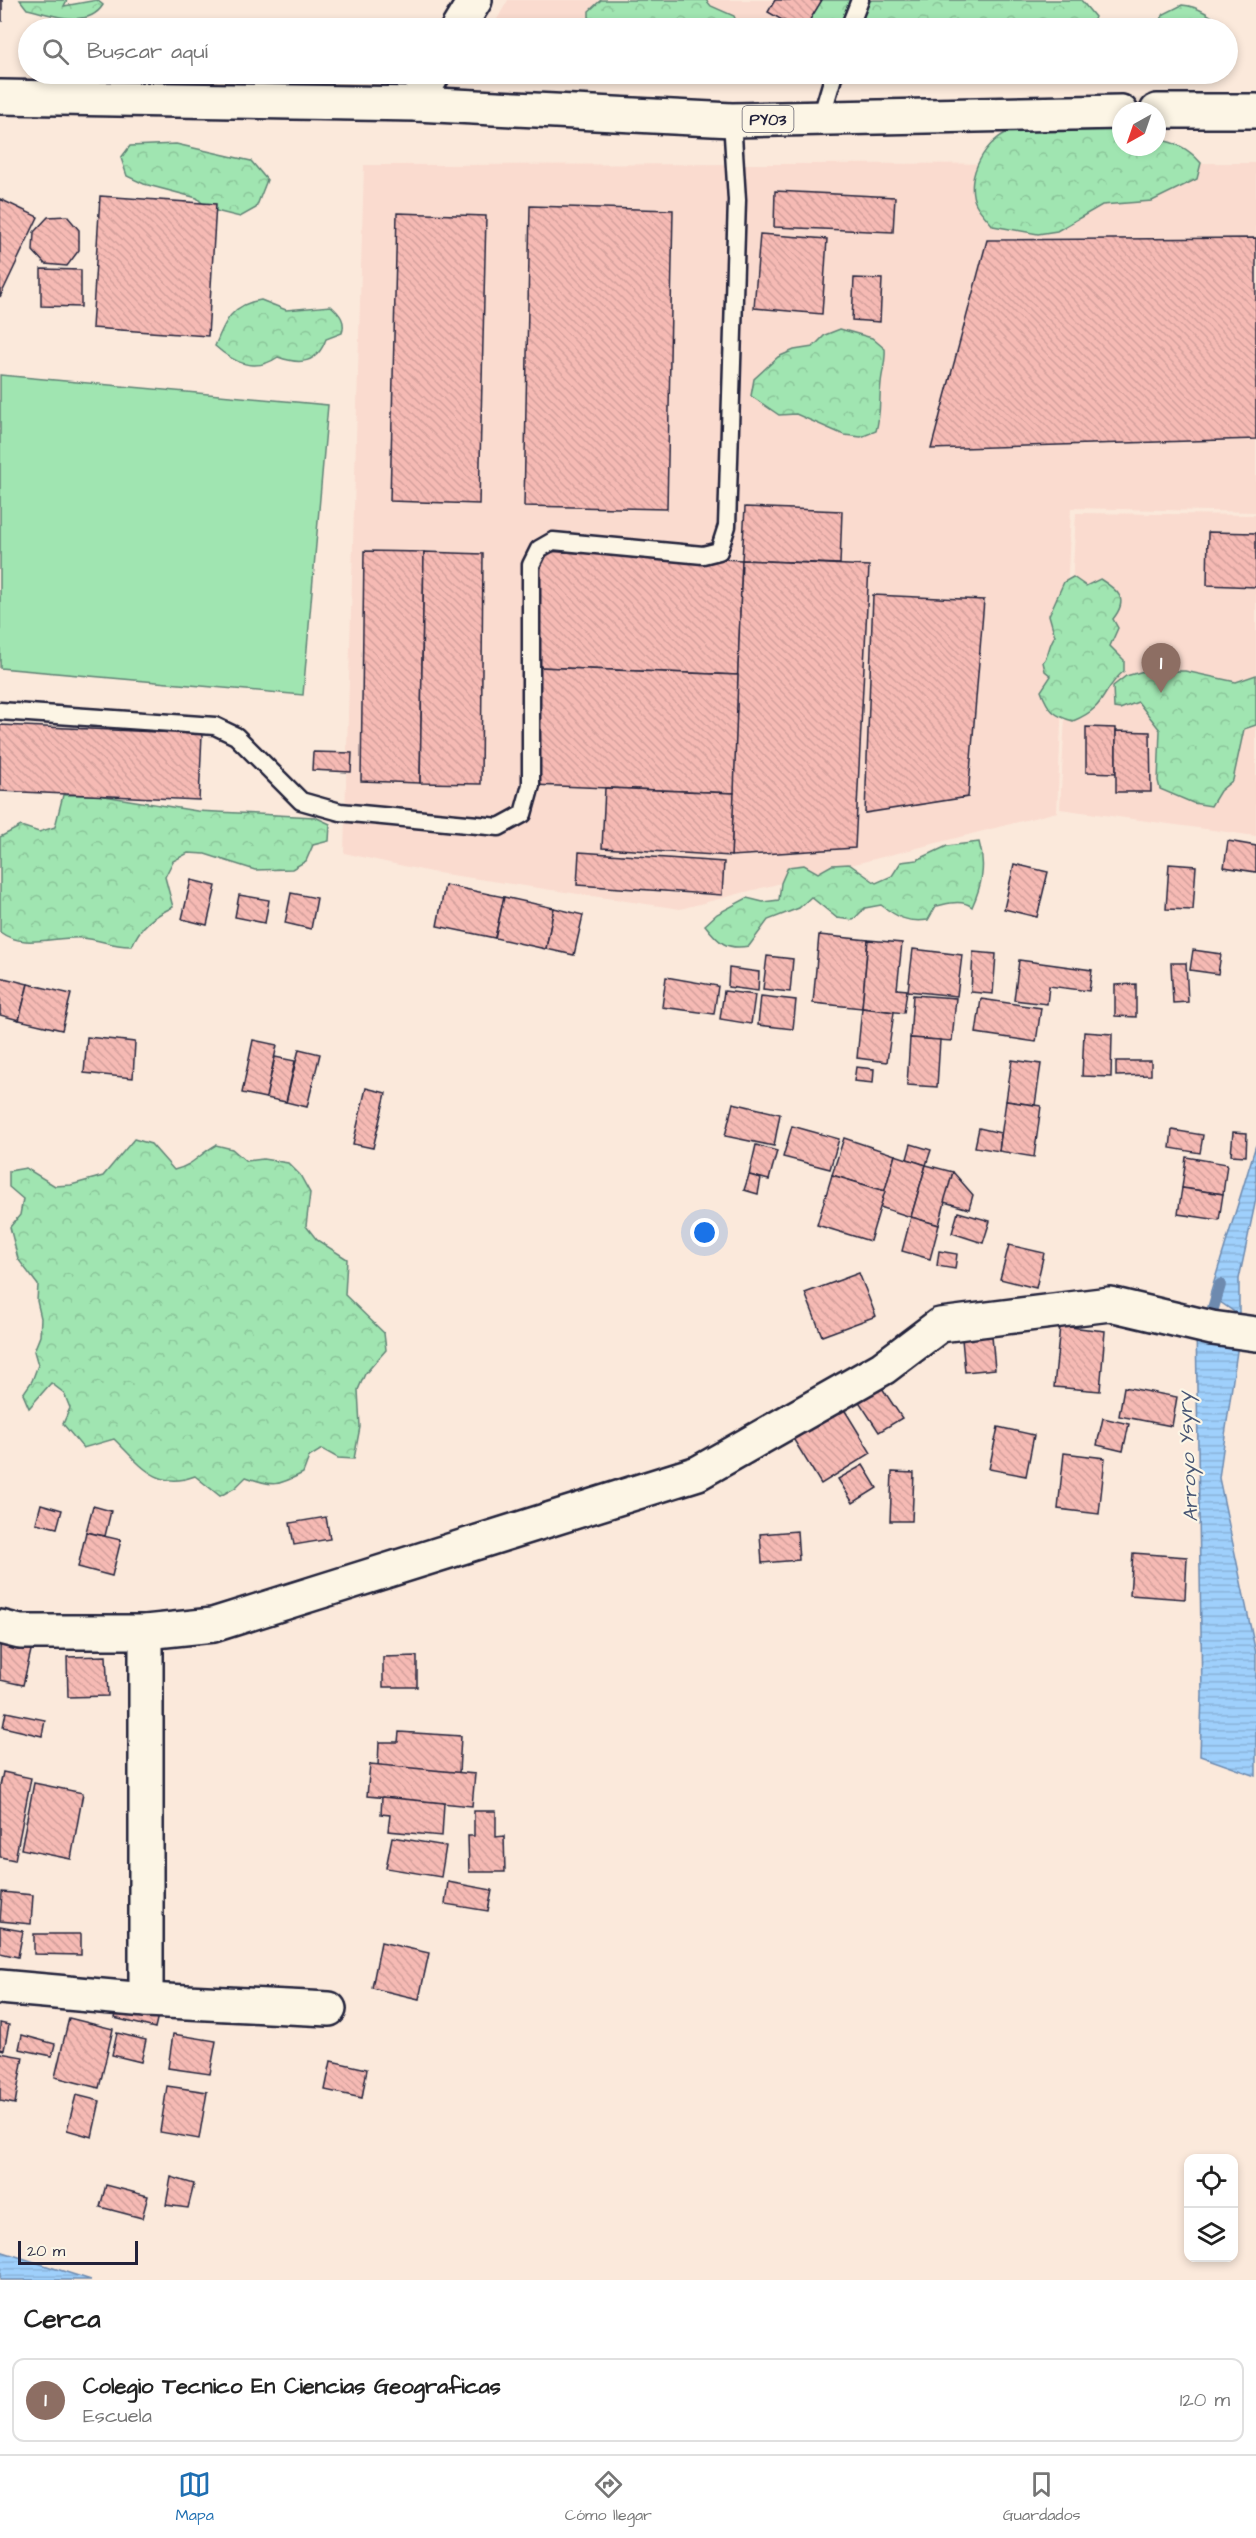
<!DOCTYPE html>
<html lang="es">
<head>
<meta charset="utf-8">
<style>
  body { margin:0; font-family:"Architects Daughter",sans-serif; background:#f2f2f2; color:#222 }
  .controls { position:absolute; right:18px; bottom:18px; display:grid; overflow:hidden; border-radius:12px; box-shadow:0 3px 9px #0003 }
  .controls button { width:54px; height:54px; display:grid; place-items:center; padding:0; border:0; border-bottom:2px solid #e0e0e0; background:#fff; color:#222; font:30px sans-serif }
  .compass { position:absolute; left:1112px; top:102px; width:54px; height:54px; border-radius:50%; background:#fff; box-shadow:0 3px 9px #0003; rotate:220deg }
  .scale { position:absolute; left:18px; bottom:15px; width:120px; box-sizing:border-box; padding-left:6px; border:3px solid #22223b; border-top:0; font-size:16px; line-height:21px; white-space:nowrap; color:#22223b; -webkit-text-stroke:4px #fcf5e5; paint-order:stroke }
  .you { position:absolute; left:705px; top:1233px; width:21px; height:21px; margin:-15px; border:4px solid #fff; border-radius:50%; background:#1a73e8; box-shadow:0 0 0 9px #1a73e833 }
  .badge { display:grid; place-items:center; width:39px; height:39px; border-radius:50%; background:#1f6fb2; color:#fff; font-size:20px; font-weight:700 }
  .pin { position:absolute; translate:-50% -50px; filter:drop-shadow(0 2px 3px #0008) }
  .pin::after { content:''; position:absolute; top:32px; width:21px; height:18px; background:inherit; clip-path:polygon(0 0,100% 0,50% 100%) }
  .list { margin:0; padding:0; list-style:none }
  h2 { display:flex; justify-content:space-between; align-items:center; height:78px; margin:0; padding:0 24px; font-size:26px }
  h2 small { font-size:20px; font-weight:400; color:#767676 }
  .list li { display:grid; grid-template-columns:39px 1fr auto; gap:18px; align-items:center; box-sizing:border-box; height:84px; margin:0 12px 12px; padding:0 12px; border:2px solid #e0e0e0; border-radius:12px }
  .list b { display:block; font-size:22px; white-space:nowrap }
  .list p { margin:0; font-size:20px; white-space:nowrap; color:#767676 }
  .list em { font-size:20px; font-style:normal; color:#767676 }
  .icon { flex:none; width:33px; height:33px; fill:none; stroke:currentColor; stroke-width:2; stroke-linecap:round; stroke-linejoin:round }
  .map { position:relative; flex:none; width:1256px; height:2280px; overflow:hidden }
  .search { position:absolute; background:#fff; box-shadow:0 3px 9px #0003; left:18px; right:18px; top:18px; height:66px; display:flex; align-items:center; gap:15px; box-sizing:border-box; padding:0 21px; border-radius:33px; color:#767676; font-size:22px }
  .sheet { height:174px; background:#fff }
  nav { display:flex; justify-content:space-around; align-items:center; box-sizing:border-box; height:84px; border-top:2px solid #e0e0e0; background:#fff; font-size:16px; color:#767676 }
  nav a { display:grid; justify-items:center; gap:3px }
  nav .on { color:#1f6fb2 }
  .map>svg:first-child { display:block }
  .built { fill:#fadbcf }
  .forest { fill:url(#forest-crowns); stroke:#618476; stroke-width:1.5 }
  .garden { fill:#a0e5b1; stroke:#618476; stroke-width:1.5 }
  .water { fill:url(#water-rules); stroke:#6d8aaf; stroke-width:1.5 }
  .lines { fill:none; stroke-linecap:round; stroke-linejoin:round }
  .stream { stroke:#6d8aaf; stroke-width:12 }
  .building { fill:url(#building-back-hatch); stroke:#22223b; stroke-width:1.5 }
  .service-casing { stroke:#22223b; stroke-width:21 }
  .minor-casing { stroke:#22223b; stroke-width:38 }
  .trunk-casing { stroke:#22223b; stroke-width:38 }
  .service { stroke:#fcf5e5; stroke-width:16 }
  .minor { stroke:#fcf5e5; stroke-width:33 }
  .trunk { stroke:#fcf5e5; stroke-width:33 }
  .labels { text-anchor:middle; stroke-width:4.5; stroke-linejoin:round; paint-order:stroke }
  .shield { fill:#fcf5e5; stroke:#63616e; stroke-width:1.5 }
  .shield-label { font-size:16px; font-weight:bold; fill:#22223b }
  .water-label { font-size:20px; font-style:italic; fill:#485675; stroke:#fcf5e5 }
</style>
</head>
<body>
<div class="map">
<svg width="1256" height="2280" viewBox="0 0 1256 2280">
  <defs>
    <pattern id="forest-crowns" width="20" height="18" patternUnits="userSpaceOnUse" patternTransform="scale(1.5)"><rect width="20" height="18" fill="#a0e5b1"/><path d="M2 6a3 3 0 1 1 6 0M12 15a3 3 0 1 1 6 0" fill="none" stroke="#8ac499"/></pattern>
    <pattern id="water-rules" width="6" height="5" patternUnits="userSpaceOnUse" patternTransform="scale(1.5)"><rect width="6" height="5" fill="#9fd0fc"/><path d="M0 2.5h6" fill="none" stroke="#89b2d9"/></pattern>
    <pattern id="building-back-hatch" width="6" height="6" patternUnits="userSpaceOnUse" patternTransform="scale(1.5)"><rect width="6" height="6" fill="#f6bab4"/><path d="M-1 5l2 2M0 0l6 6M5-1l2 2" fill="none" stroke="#d3a09c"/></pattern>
  </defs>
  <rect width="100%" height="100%" fill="#fbe9db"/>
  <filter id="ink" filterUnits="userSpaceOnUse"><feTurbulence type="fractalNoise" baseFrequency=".0167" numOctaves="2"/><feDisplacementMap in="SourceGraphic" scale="12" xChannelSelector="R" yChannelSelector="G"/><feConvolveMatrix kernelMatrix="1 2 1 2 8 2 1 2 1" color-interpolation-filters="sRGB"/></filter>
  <g filter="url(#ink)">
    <g class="built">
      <path d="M508 0H1002L985 28H492Z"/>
      <path d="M482 74H956L954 77 483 76Z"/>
      <path d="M1256 163V512L1071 508 1057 812 680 909 431 872 344 853 364 165Z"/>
      <path d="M1076 513 1256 515V836L1060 809Z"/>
    </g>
    <g class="forest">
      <path d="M20 0H67L64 6 97 0 103 5C87 30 51 14 27 9Z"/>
      <path d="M601 0H706L711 6 734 16 739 28H589V11Z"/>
      <path d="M809 0H860L861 5 872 0H1081L1095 17 1091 28H801Z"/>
      <path d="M1182 5C1199 6 1213 17 1225 28H1155L1164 14Z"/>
      <path d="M1092 121 1121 130V147H1157V139C1177 143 1188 148 1201 163L1197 179 1152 201 1102 205 1057 231 1038 234 993 226C988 219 980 212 976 204 963 178 987 136 1014 130 1039 124 1066 124 1092 121Z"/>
      <path d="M176 144 251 161 267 180 256 208 240 217 208 209 197 198 144 184 127 176 121 158 130 146Z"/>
      <path d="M261 300 286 310 331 306C340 314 346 321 342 333L326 339C317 364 300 365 278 357 255 373 234 363 215 346 225 321 232 304 261 300Z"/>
      <path d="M840 329 872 338 885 349C886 362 882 371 881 383 879 400 881 414 876 431L861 437 844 435 796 414 779 415 751 396 754 379 778 357 794 350 813 347 825 335Z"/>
      <path d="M1073 577 1086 586 1100 579C1119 591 1129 599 1113 619L1118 628 1110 646 1124 660V671C1100 691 1108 707 1073 721 1054 716 1048 710 1041 691L1051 676 1045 671 1043 662C1050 654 1048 645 1055 636L1049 615 1064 582Z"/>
      <path d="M1144 671H1185L1236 682 1256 675V725L1244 729 1233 780 1220 791 1211 806 1193 803 1160 789 1158 781 1160 730 1138 702 1120 709 1114 708 1113 686 1126 676Z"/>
      <path d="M63 795H98L197 811 315 817 330 824 329 841 313 845 306 861 292 869 255 870 205 854 188 853 173 861 165 877 173 907C154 916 140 926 132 946 113 947 100 939 82 938 54 936 24 950 0 932V837L21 826 39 832 55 827Z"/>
      <path d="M979 842C986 865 982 885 972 907 962 899 947 904 936 906L928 920C907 923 897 917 881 905L865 908 853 920 837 918 811 897 799 908 768 920 749 946C726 950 719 943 705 925L717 914 747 898 763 902 779 900 781 883 788 867 804 865 818 873 832 865 849 864 876 883 892 876 901 862 917 860 947 846Z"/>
      <path d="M134 1139 151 1144 174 1170C194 1165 198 1155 216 1145L232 1149 246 1161 263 1159 288 1163 300 1175 310 1193 306 1226 317 1240 347 1259 345 1295 384 1333 386 1350 365 1374 358 1390 360 1427 354 1459 338 1458 322 1449 309 1457 303 1473C278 1486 273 1487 246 1477L235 1488 220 1496 195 1476C156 1491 140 1464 114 1439L83 1448 63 1424 70 1408 64 1393 51 1383 29 1408 23 1394 32 1381 38 1365 34 1351 40 1336 41 1318 37 1301 38 1285 18 1259 10 1227 20 1215 23 1199 9 1187V1171L26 1168 55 1186 71 1185 103 1176Z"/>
    </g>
    <path class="garden" d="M0 375 328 405 303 695 0 668Z"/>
    <g class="water">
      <path d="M1256 1145V1199L1239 1279V1315L1210 1295Z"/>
      <path d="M1196 1327 1238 1344 1219 1478 1256 1653V1776L1200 1756 1202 1694Z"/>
      <path d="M0 2251 91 2280H0Z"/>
    </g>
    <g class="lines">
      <path class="stream" d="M1208 1325 1220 1285"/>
    </g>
    <g class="building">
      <rect x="0" y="0" width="2" height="21"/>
      <path d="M775 0H822L805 28H796L768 12Z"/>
      <path d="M775 191 895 197 893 232 774 227Z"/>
      <path d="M100 196 216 204 208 336 92 328Z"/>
      <path d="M0 199 38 217 0 297Z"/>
      <path d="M530 206 673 210 667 509 524 506Z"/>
      <path d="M397 213 486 216 479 504 390 501Z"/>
      <path d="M67 216 79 230V250L67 266 45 264 33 251 34 232 48 217Z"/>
      <path d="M760 234 827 239 822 314 754 308Z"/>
      <path d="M1256 238V439L931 449 987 240Z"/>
      <path d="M41 269 81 270V307L41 306Z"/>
      <path d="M854 278 882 279 880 322 852 320Z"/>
      <path d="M745 507 842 511 840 564 742 560Z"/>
      <path d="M1208 532 1256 533V587L1207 585Z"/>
      <path d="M364 551 424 552 420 783 361 781Z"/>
      <path d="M540 551 742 560 738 675 537 667Z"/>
      <path d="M424 552 483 554 481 784 420 783Z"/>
      <path d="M742 560 869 566 855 848 731 856Z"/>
      <path d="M873 595 984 600 968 797 865 813Z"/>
      <path d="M537 667 738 675 734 793 533 785Z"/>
      <path d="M0 725 202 734 199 800 0 791Z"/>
      <path d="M1086 727 1116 728V773L1086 772Z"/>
      <path d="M1116 731 1150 732 1151 792H1116Z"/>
      <path d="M313 752 352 753 351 772 312 770Z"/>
      <path d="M605 788 734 793 731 856 602 848Z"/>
      <path d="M1228 841 1256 846V872L1224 867Z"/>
      <path d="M579 852 724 862 722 895 577 885Z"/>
      <path d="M1014 864 1048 872 1037 917 1004 909Z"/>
      <path d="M1169 864 1196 866 1193 910 1166 909Z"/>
      <path d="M191 880 216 886 207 925 182 919Z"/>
      <path d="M445 885 504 897 495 938 437 926Z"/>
      <path d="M291 893 317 898 311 929 285 923Z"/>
      <path d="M239 895 269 900 265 923 235 917Z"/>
      <path d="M504 897 554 908 546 949 495 938Z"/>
      <path d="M554 908 583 915 574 955 546 949Z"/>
      <path d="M819 935 868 940 862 1008 813 1003Z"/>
      <path d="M868 940 902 943 897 989 907 990 904 1013 862 1008Z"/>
      <path d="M913 949 962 955 957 996 908 991Z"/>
      <path d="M1193 950 1221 954 1218 974 1190 970Z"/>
      <path d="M973 952 996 954 993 994 971 992Z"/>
      <path d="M767 956 793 959 790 992 763 989Z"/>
      <path d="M1019 960 1092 970 1089 991 1049 986 1047 1004 1014 1000Z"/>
      <path d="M1171 963H1186L1188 1002 1173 1003Z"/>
      <path d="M729 968 759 972 758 991 728 987Z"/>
      <path d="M0 977 28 984 19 1020 0 1015Z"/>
      <path d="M666 977 718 986 714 1014 662 1007Z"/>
      <path d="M28 984 71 994 62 1030 19 1020Z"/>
      <path d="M1136 984V1017L1115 1016V985Z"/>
      <path d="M724 991 755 995 751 1024 720 1019Z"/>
      <path d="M913 995 956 998 952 1041 910 1038Z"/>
      <path d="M761 996 796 1000 793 1029 758 1025Z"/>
      <path d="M981 999 1041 1008 1036 1042 976 1033Z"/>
      <path d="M862 1008 894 1012 887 1062 857 1058Z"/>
      <path d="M1084 1032 1112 1034 1111 1077 1082 1076Z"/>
      <path d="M87 1037 135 1042 133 1078 84 1073Z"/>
      <path d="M910 1038 940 1040 937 1087 907 1085Z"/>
      <path d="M253 1040 277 1045 266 1098 242 1093Z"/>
      <path d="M299 1049 320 1054 307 1107 286 1102Z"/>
      <path d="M275 1057 295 1061 286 1102 266 1098Z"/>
      <path d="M1012 1060 1041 1064 1035 1105 1006 1101Z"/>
      <path d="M1116 1061H1151V1075L1116 1076Z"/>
      <path d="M856 1067 874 1069 873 1083 854 1081Z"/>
      <path d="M366 1088 386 1093 373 1148 353 1144Z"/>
      <path d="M1006 1101 1041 1106 1034 1157 999 1151Z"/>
      <path d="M733 1103 780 1114 774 1146 725 1136Z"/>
      <path d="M792 1126 839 1139 830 1169 783 1157Z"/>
      <path d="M979 1128 1001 1133 999 1151 975 1147Z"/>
      <path d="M1172 1130 1203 1135 1200 1153 1170 1148Z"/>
      <path d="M1233 1132 1247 1133 1246 1156 1231 1155Z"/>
      <path d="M844 1138 895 1155 885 1191 832 1175Z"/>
      <path d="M911 1144 931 1150 926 1165 907 1159Z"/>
      <path d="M756 1145 777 1151 769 1180 749 1175Z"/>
      <path d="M895 1155 926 1165 911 1217 880 1207Z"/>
      <path d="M1186 1157 1227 1164 1223 1194 1182 1188Z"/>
      <path d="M926 1165 953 1172 939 1225 911 1217Z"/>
      <path d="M953 1172 973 1195 969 1209 944 1202Z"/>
      <path d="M749 1175 761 1178 758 1194 744 1190Z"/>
      <path d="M832 1175 885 1191 870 1241 817 1225Z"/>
      <path d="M1182 1188 1223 1194 1219 1220 1178 1214Z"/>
      <path d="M958 1212 990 1221 983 1243 952 1233Z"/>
      <path d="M911 1217 939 1225 930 1259 902 1251Z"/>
      <path d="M1009 1245 1044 1253 1036 1288 1000 1279Z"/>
      <path d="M939 1251 957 1254 955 1269 937 1266Z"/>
      <path d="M859 1273 876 1316 822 1336 805 1293Z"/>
      <path d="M991 1325 995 1369 965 1372 961 1328Z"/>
      <path d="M1060 1326 1105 1331 1100 1391 1054 1387Z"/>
      <path d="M878 1382 902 1418 879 1432 856 1397Z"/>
      <path d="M1124 1387 1177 1397 1172 1426 1119 1416Z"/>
      <path d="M839 1401 871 1453 821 1484 789 1432Z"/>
      <path d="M1103 1418 1129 1424 1123 1451 1097 1445Z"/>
      <path d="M998 1427 1034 1435 1026 1476 989 1469Z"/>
      <path d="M1064 1453 1105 1458 1099 1514 1058 1509Z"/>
      <path d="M863 1465 877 1488 853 1503 838 1479Z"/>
      <path d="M892 1472 914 1473 912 1521H890Z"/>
      <path d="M41 1504 62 1510 57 1528 36 1523Z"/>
      <path d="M93 1506 111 1511 105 1536 86 1532Z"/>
      <path d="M326 1517 330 1539 294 1545 290 1523Z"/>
      <path d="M797 1531 799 1560 762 1563 760 1534Z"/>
      <path d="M86 1532 121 1540 112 1576 78 1567Z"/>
      <path d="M1133 1553 1187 1557 1185 1599 1130 1595Z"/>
      <path d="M0 1635 33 1642 23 1685 0 1680Z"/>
      <path d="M106 1656 108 1696 68 1697 67 1657Z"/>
      <path d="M417 1656V1687H383V1657Z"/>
      <path d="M6 1712 45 1720 42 1736 3 1727Z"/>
      <path d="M399 1732 461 1736 459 1773 378 1766 379 1742H398Z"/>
      <path d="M370 1764 475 1774 472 1806 367 1796Z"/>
      <path d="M3 1772 31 1778 15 1860 0 1857V1786Z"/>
      <path d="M34 1783 83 1793 71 1859 21 1849Z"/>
      <path d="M382 1797 444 1803 442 1836 388 1831 390 1815 381 1814Z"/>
      <path d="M474 1811H496V1837L504 1836 505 1872H469L468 1836H474Z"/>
      <path d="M392 1837 446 1846 441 1877 386 1868Z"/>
      <path d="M448 1882 492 1890 488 1911 445 1904Z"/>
      <path d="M2 1892 33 1895 31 1924 0 1921Z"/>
      <path d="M0 1927 23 1931 18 1957 0 1953Z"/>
      <path d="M34 1934H81V1955L34 1954Z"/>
      <path d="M381 1942 429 1953 419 1999 372 1988Z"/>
      <path d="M118 2005 158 2015 155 2028 114 2018Z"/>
      <path d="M69 2018 113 2029 99 2088 55 2077Z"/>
      <path d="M0 2023 9 2025 4 2050 0 2049Z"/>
      <path d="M117 2033 146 2040 141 2062 112 2055Z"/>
      <path d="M173 2034 216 2041 210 2074 168 2068Z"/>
      <path d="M22 2035 55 2044 52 2056 19 2049Z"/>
      <path d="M0 2053 23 2057 15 2104 0 2101Z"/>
      <path d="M331 2061 367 2069 362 2098 325 2090Z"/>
      <path d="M167 2086 207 2092 199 2139 160 2132Z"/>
      <path d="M76 2095 100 2101 92 2137 67 2130Z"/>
      <path d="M171 2177 194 2184 188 2208 166 2205Z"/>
      <path d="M106 2185 148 2196 142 2218 100 2207Z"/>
    </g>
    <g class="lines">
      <defs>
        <g id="service">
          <path d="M849 28 860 0"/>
          <path d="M821 118 834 74"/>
          <path d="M0 711 215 726 236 736 301 801 340 812 499 827 523 814 531 785V565L539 549 553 541 703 555 719 551 727 526 737 200 732 120"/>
        </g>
        <g id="minor">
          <path d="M458 28 475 0"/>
          <path d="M416 104 433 74"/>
          <path d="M0 1627 20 1632H146L213 1625 698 1473 883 1368 940 1325 1110 1304 1212 1328 1256 1334"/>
          <path d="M146 1632V2000"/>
          <path d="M0 1987 146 2000 329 2009"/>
        </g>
        <g id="trunk">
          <path d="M0 97 416 104 732 120 1121 112"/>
          <path d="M1157 111H1256"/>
        </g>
      </defs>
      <use href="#service" class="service-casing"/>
      <use href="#minor" class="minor-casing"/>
      <use href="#trunk" class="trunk-casing"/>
      <use href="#service" class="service"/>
      <use href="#minor" class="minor"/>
      <use href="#trunk" class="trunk"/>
    </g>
  </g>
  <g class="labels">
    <rect class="shield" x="742.5" y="106" width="51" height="26" rx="4.5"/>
    <g class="shield-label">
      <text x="768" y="125">PY03</text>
    </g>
    <g class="water-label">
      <text transform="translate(1187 1457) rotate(-93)" y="7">Arroyo Ysyry</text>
    </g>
  </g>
</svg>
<div class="controls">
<button><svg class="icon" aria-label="locate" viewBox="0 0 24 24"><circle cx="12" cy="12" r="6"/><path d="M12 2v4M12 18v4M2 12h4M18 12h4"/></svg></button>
<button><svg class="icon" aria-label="layers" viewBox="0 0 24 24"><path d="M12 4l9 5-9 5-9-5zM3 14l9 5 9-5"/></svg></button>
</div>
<svg class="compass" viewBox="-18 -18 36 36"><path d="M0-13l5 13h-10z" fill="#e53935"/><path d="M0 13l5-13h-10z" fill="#767676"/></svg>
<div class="scale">20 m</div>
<div class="you"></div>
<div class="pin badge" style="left:1161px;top:693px;background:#8d6e63">1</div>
<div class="search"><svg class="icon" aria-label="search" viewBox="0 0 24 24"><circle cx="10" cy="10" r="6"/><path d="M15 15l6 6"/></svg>Buscar aquí</div>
</div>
<section class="sheet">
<h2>Cerca<small></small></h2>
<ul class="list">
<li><span class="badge" style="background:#8d6e63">1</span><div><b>Colegio Tecnico En Ciencias Geograficas</b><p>Escuela</p></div><em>120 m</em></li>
</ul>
</section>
<nav>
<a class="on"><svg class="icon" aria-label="map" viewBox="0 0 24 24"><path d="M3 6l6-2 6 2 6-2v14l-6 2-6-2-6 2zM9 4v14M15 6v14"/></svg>Mapa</a>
<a><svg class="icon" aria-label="directions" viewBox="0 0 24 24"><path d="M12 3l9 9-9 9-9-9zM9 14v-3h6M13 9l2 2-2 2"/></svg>Cómo llegar</a>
<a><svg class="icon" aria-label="saved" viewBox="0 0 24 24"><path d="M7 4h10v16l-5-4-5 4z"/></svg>Guardados</a>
</nav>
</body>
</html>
